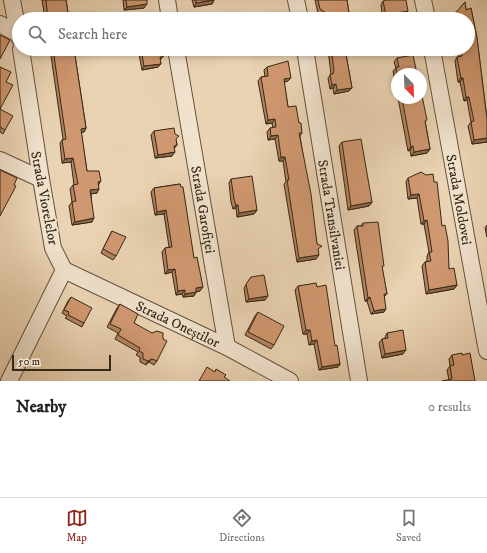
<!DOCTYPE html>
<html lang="en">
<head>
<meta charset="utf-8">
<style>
  body { margin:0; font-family:"IM FELL DW Pica",serif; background:#f2f2f2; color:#222 }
  .compass { position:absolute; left:391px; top:68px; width:36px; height:36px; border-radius:50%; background:#fff; box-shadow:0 2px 6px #0003; rotate:157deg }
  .scale { position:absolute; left:12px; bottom:10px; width:99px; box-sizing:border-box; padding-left:4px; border:2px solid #362816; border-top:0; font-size:11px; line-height:14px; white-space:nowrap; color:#362816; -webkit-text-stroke:3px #f1e2ce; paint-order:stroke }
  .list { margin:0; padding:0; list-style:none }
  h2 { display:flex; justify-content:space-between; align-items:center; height:52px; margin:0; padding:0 16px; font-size:17px }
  h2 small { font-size:13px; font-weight:400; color:#767676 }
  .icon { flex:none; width:22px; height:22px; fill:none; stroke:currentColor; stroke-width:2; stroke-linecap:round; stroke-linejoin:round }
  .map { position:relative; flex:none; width:487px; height:381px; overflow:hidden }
  .search { position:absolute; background:#fff; box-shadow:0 2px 6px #0003; left:12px; right:12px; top:12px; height:44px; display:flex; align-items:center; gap:10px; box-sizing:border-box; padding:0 14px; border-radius:22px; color:#767676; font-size:15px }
  .sheet { height:116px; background:#fff }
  nav { display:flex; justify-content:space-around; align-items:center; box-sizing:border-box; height:56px; border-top:1px solid #e0e0e0; background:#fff; font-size:11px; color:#767676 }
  nav a { display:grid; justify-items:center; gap:2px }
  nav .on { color:#8f2418 }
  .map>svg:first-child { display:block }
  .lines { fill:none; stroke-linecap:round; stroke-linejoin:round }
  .minor-casing { stroke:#63533d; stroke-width:18 }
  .minor { stroke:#f1e2ce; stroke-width:16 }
  .wall { fill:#b38360; stroke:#362816 }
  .shaded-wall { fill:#926a4e; stroke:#362816 }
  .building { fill:#d09870; stroke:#362816 }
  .labels { text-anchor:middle; stroke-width:4; stroke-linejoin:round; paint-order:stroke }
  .street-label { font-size:14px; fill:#362816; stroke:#f1e2ce }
</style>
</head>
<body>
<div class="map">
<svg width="487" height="381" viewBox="0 0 487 381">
  <rect width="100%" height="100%" fill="#ead3b3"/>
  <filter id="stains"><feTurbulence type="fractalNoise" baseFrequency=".005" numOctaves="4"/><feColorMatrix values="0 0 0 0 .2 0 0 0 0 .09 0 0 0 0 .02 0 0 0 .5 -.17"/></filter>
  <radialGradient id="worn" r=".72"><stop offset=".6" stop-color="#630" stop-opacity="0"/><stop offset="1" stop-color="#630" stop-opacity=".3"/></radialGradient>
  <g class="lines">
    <defs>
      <g id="minor">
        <path d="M12 0 19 37"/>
        <path d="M167 0 170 19"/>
        <path d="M296 0 300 19"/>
        <path d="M423 0 427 19"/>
        <path d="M0 24 18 34"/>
        <path id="s1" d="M176 49 227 347"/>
        <path id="s2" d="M305 49 359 381"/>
        <path id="s3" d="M432 49 487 351"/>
        <path d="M0 160 41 179"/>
        <path id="s4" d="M64 270 227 347 290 381"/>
        <path d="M9 381 64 270 53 248 41 179 21 49"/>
      </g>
    </defs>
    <use href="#minor" class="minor-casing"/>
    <use href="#minor" class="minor"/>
  </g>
  <g class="wall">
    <path d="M42 0H66L69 19H45Z"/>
    <path d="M123 0H147L144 8 124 10Z"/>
    <path d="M192 0H214L212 4 194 7Z"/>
    <path d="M315 0H347L349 13 347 16 340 18V19H323V16L318 13Z"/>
    <path d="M383 1 405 15 383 19 381 5Z"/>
    <path d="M465 2 466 10 471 8 477 38 487 119V142L472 144 468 126 471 122 467 100 464 101 460 82H458L455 61 457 57H459L457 49H468V19H451Z"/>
    <path d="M50 49H74L86 128 84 132H81L87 171 101 181 99 184 97 193 91 194 92 222 72 225 69 206 72 202 70 189 73 185H74L71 162 62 163 60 143 63 139Z"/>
    <path d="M138 49H164L162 52 163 57 160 60 161 64 158 67 142 70Z"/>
    <path d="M322 49H345L352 88 349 91 334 94 333 88 330 89 328 78 331 74 328 50H322Z"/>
    <path d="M397 58 417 74H397V91L393 71 396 68 394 62Z"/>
    <path d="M0 67 6 82 0 109 5 130 3 134 0 132Z"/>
    <path d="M267 67 288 81 284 82 288 107 299 123 302 133 300 136 318 251 316 259 297 262 284 184 286 182 283 161H279L275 139 268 140 267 132 270 128H273L272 123 266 124 258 81 261 77H265L264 70Z"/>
    <path d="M398 98H421L430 149 427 153 411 156 410 150 408 151Z"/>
    <path d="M154 131 176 140 177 145 174 149 172 156 155 158 151 135Z"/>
    <path d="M342 142 372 202 369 206 348 210 339 146Z"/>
    <path d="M408 178 442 226 449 269 457 285 454 289 426 294 422 266 425 262 427 261V256L429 252 424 224H421L417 198 408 199 406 182Z"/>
    <path d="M231 179 257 210 254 214 237 217 236 208 233 209 231 202 229 183Z"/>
    <path d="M180 184 200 291 196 292 194 296 183 297 182 294 176 295 172 272 165 274 162 252 165 248 169 247 164 214 155 215 151 192 154 188Z"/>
    <path d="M363 223 382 268 387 294 384 297V312L371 314 367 301H365L354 230 357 226H361Z"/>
    <path d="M487 225V237L485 228Z"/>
    <path d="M112 231 116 256 113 260 101 253Z"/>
    <path d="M251 277 265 300 246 302 244 288Z"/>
    <path d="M298 286 317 287 340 364 338 367 319 370 314 344 309 345 307 334H303L295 290Z"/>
    <path d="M71 297 84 323 82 327 65 318 67 316 62 313 68 301Z"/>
    <path d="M120 304 134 323 157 361 154 365 149 362 146 365 140 362V357L136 355 138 352 115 339 118 333 107 327 117 308Z"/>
    <path d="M258 312 274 345 271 349 245 335 255 316Z"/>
    <path d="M387 333 403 354 382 358 379 343 382 339H385V337Z"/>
    <path d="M452 355 475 381 449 380 447 370 450 366 449 359Z"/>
  </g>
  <g class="shaded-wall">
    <path d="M214 0 212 4 194 7 196 3Z"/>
    <path d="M147 4 144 8 124 10 127 7Z"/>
    <path d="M408 11 405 15 383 19 386 15Z"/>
    <path d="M349 13 347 16 336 18 339 14Z"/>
    <path d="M323 49H328V50H322Z"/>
    <path d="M161 64 158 67 142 70 144 66Z"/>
    <path d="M291 78 288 81 281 83 284 79Z"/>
    <path d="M461 78H463L460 82H458Z"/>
    <path d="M336 84 333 88 330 89 332 85Z"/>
    <path d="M352 88 349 91 334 94 337 90Z"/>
    <path d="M466 97H469L467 100 464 101Z"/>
    <path d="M275 119 272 123 266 124 268 120Z"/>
    <path d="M86 128 84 132 78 133 81 129Z"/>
    <path d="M278 135 275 139 268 140 271 136Z"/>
    <path d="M487 138V142L472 144 474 140Z"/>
    <path d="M413 146 410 150 408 151 411 147Z"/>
    <path d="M430 149 427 153 411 156 414 152Z"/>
    <path d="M175 152 172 156 155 158 158 155Z"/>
    <path d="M281 157H285L283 161H279Z"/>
    <path d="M73 158 71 162 62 163 65 159Z"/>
    <path d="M99 189 97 193 88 194 90 190Z"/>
    <path d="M419 194 417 198 408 199 411 195Z"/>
    <path d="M372 202 369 206 348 210 351 206Z"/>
    <path d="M236 205H238L236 208 233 209Z"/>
    <path d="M166 210 164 214 155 215 157 212Z"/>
    <path d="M257 210 254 214 237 217 239 213Z"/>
    <path d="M94 218 92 222 72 225 75 222Z"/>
    <path d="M427 220 424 224H421L424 221Z"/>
    <path d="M319 255 316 259 297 262 299 258Z"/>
    <path d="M175 269 172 272 165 274 168 270Z"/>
    <path d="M457 285 454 289 426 294 429 290Z"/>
    <path d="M203 287 200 291 193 292 196 288Z"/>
    <path d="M185 290 182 294 176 295 178 291Z"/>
    <path d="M196 292 194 296 183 297 185 294Z"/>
    <path d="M268 296 265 300 246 302 249 299Z"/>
    <path d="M370 297 367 301H365L368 298Z"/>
    <path d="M386 309 384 312 371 314 374 311Z"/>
    <path d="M306 330H310L307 334H303Z"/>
    <path d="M317 340 314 344 309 345 312 341Z"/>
    <path d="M406 350 403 354 382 358 385 354Z"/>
    <path d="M152 359 146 365 148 361Z"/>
    <path d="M340 364 338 367 319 370 322 367Z"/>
  </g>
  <g class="building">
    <path d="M46 0H66L69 19H48Z"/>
    <path d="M126 0H147V4L127 7Z"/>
    <path d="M196 0H214L196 3Z"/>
    <path d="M318 0H347L349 13 339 14 340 19H326V13L320 9Z"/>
    <path d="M387 0H406L408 11 386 15 383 1Z"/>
    <path d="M465 2 466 10 471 8 477 38 487 119V138L474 140 471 122 474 121 469 97H466L463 78H461L457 57 462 56 461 49H468V19H453V16Z"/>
    <path d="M0 35 10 40 0 59Z"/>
    <path d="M53 49H74L86 128 81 129 87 171H99L101 181 98 182 99 189 90 190 94 218 75 222 72 202 76 201 73 185 78 184 73 158 65 159 62 140 66 139Z"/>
    <path d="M141 49H163L162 51 163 57H160L161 64 144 66Z"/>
    <path d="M331 49H345L352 88 337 90 336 84 332 85 330 74H333L334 70Z"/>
    <path d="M413 55 417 74H397L396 67H399L397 58Z"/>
    <path d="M288 61 291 78 284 79 288 107 296 106 299 123H301L302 133H299L311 194 317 244 322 246 318 249 319 255 299 258 287 180H289L285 157H281L278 135 271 136 270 128 276 127 275 119 268 120 261 77 268 76 267 67Z"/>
    <path d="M0 67 11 72 6 82 13 85 0 109 13 116 5 130 0 127Z"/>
    <path d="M421 91 427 120 425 121 430 149 414 152 413 146 411 147 402 98H421Z"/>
    <path d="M174 128 175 134 179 136 176 139 177 145 174 146 175 152 158 155 154 131Z"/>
    <path d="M361 139 372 202 351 206 342 142Z"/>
    <path d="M0 170 17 178 14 185 16 186 0 216Z"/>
    <path d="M421 172 426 175 433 174 434 182H437L442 226 445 225 448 241 449 269 454 268 457 285 429 290 425 262 431 261 429 252H432L427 220 424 221 419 194 411 195 408 178Z"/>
    <path d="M252 176 257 210 239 213 238 205H236L234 199 231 179Z"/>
    <path d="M180 184 181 187H183L194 258 197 257 203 287 196 288V292L185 294V290L178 291 175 269 168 270 165 248 172 247 166 210 157 212 154 188Z"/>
    <path d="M378 222 384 266H382L387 294H384L386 309 374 311 370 297 368 298 357 226H363V223Z"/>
    <path d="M112 231 126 237 116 256 103 249Z"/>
    <path d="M264 275 268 296 249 299 246 284 251 277Z"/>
    <path d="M316 283 317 287 326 285 335 346 337 345 340 364 322 367 317 340 312 341 310 330H306L298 286Z"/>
    <path d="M71 297 92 308 84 323 68 315 69 312 64 310Z"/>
    <path d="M120 304 138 314 134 323 152 333 157 331 163 333V339L167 341 157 361 152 359 148 361 143 359V353L139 351 140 348 118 335 121 329 110 324Z"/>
    <path d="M258 312 284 326 274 345 248 332Z"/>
    <path d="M403 330 406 350 385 354 382 339 388 338 387 333Z"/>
    <path d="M462 353V355L470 353 475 381H442L452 379 450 366 454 365 452 355Z"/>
    <path d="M207 367 215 372 216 369 226 375 224 377 230 381H199Z"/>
  </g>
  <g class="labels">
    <g class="street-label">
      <text transform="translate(45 198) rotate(79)" y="5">Strada Viorelelor</text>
      <text dy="5" stroke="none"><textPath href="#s3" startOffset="153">Strada Moldovei</textPath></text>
      <text dy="5" stroke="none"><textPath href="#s1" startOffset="163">Strada Garofiței</textPath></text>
      <text dy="5" stroke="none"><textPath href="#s2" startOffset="168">Strada Transilvaniei</textPath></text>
      <text dy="5" stroke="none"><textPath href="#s4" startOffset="126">Strada Oneștilor</textPath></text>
    </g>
  </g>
  <rect width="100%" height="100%" filter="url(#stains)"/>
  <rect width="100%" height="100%" fill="url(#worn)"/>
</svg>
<svg class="compass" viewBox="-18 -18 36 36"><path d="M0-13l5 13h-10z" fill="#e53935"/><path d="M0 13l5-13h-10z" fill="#767676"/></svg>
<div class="scale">50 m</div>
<div class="search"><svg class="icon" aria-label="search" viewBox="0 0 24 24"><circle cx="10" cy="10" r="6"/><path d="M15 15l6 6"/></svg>Search here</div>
</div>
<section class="sheet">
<h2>Nearby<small>0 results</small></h2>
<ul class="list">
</ul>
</section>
<nav>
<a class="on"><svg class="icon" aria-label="map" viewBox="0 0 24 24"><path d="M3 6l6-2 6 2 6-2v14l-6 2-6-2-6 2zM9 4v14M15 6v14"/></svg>Map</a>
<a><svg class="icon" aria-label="directions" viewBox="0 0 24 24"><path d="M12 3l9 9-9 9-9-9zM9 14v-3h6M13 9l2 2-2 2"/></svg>Directions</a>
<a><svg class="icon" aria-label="saved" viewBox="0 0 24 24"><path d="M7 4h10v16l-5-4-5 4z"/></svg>Saved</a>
</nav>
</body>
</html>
